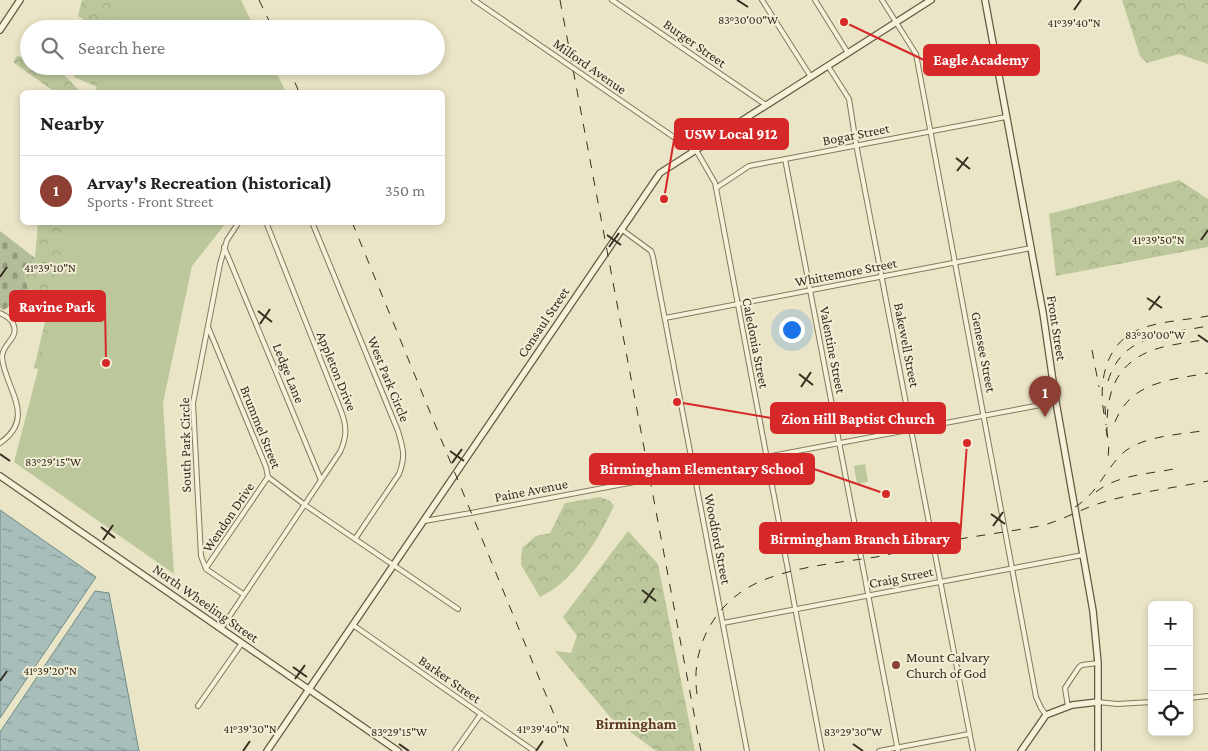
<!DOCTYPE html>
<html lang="en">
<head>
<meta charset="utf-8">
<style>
  body { margin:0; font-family:"Crimson Pro",serif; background:#f2f2f2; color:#222 }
  .controls { position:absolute; right:15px; bottom:15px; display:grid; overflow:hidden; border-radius:8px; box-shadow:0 2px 8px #0003 }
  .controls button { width:45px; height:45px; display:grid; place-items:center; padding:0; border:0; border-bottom:1px solid #e0e0e0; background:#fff; color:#222; font:25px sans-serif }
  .you { position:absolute; left:791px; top:329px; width:18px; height:18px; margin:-12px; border:4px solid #fff; border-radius:50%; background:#1a73e8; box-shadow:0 0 0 8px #1a73e833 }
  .badge { display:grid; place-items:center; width:32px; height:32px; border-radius:50%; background:#8e3f33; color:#fff; font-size:16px; font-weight:700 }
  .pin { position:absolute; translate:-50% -41px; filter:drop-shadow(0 1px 2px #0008) }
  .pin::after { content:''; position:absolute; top:26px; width:18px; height:15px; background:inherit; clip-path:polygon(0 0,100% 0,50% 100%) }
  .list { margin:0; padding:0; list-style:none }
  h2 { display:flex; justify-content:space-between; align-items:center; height:65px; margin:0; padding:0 20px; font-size:21px }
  h2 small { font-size:16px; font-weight:400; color:#767676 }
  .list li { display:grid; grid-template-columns:32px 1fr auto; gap:15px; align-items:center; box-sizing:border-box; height:70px; padding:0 20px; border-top:1px solid #e0e0e0 }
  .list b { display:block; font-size:19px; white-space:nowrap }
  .list p { margin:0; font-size:16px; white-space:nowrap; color:#767676 }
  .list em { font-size:16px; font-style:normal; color:#767676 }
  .icon { flex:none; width:28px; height:28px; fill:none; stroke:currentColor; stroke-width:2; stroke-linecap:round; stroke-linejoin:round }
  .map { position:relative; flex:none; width:1208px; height:751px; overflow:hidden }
  .search { position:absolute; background:#fff; box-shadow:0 2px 8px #0003; left:20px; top:20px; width:425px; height:55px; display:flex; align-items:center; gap:12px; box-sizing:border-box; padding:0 18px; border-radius:28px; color:#767676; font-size:19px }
  .panel { position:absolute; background:#fff; box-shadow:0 2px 8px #0003; left:20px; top:90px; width:425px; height:135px; border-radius:8px }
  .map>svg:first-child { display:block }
  .forest { fill:url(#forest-crowns) }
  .cemetery { fill:url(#cemetery-stones) }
  .park { fill:#bcc89b }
  .water { fill:url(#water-ripples); stroke:#6f8c89 }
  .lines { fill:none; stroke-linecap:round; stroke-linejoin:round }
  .street-casing { stroke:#84785e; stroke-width:6 }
  .secondary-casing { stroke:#665941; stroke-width:8 }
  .street { stroke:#f6f1d9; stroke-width:4 }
  .secondary { stroke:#f6f1d9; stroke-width:5.5 }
  .rail { stroke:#362e20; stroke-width:1; stroke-dasharray:9 9; stroke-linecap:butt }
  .ticks { fill:none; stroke:#362e20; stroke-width:2 }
  .poi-dot { fill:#8e3f33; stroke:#f2eed5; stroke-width:2 }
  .labels { text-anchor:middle; stroke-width:4; stroke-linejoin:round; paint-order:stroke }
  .street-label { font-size:14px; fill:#362e20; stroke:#f2eed5 }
  .poi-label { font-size:14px; fill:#362e20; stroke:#f2eed5; text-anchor:start }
  .neighbourhood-label { font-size:15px; font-weight:bold; fill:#5f3823; stroke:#f2eed5 }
  .ticks-label { font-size:12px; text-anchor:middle; fill:#362e20; stroke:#f2eed5; stroke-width:4; stroke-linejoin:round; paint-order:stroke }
  .leader { fill:none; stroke:#d62828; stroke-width:2 }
  .callout-dot { fill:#d62828; stroke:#f2eed5; stroke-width:2 }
  .callout { fill:#d62828; stroke:#d62828; stroke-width:2 }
  .callout-label { font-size:15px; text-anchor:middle; font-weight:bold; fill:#fff }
</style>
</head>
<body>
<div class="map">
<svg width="1208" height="751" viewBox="0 0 1208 751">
  <defs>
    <pattern id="forest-crowns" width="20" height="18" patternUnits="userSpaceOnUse" patternTransform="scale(1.25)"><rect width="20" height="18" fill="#bcc89b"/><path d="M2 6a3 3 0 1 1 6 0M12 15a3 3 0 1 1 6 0" fill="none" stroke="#a2ac85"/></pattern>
    <pattern id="cemetery-stones" width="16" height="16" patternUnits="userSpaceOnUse" patternTransform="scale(1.25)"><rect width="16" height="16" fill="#b4bd9a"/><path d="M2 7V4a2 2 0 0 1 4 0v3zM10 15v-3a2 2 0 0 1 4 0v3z" fill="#939a7d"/></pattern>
    <pattern id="water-ripples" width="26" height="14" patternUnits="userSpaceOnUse" patternTransform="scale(1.25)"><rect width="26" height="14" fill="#a7bebb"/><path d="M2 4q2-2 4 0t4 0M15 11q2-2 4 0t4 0" fill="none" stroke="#899b98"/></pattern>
  </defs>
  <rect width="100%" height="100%" fill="#eae5c6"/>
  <g class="forest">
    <path d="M82 0H156L150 29H99L78 16Z"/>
    <path d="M1122 0H1208V64L1179 54 1147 63 1140 56Z"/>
    <path d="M17 56 29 59V66H55L81 92H55L13 62Z"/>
    <path d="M75 66H131L109 92 74 77Z"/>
    <path d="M1179 180 1208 199V247L1056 276 1049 214Z"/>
    <path d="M38 223H72L45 371 34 368 47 313 29 292 24 274 35 258Z"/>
    <path d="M600 497 610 501 614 506C598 539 575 581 540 597L521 565 522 548 536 536 550 533 565 503Z"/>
    <path d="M628 531 658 564 695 751H656L610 717 555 651 571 653 577 636 563 617Z"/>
  </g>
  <path class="cemetery" d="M0 231 35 258 24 274 29 292 4 310 0 308Z"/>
  <g class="park">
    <path d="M120 0H241L255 29H112Z"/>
    <path d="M102 66H273L286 92H95Z"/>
    <path d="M66 223H226L192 266 163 403 174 574 14 462 50 324Z"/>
    <path d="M865 464 868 482 857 484 854 466Z"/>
  </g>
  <g class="water">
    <path d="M0 510 96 577 0 718Z"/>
    <path d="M95 591 109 593 139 751H0V732Z"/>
  </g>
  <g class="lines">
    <defs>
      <g id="street">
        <path d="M474 0 694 151"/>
        <path d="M612 0 766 105"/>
        <path d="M762 0 811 77"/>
        <path d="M815 0 848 53"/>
        <path d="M882 0 916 54 1036 697 1041 708 1046 715"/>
        <path d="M828 66 849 99 856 144 973 751"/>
        <path d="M696 150 715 183 716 188 822 751"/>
        <path d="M785 159 898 751"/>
        <path d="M716 188 749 166 1006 117"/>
        <path d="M239 222 227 240 220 264 193 403 201 556 206 569 243 594"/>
        <path d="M312 222 398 431C403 448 406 456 399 474L355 539"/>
        <path d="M621 229 651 251 653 257 747 751"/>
        <path d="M224 247 321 480"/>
        <path d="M0 313C6 316 12 319 14 326 18 339 2 344 2 357 4 387 38 417 0 443"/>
        <path d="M665 318 1031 248"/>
        <path d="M208 327 266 467 268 477 305 505 458 609"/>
        <path d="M424 521 471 513 1056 402"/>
        <path d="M206 568 268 477"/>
        <path d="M723 623 1083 555"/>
        <path d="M353 625 534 751"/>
        <path d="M221 629 340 452C347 437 347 426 341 411L266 222"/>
        <path d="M1189 698 1208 696"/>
        <path d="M1098 702 1117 704 1152 702"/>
        <path d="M198 706 242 643"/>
        <path d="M1068 707 1065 688 1079 667 1082 665 1098 663"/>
        <path d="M455 751 481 714"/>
        <path d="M879 751 969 734"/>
      </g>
      <g id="secondary">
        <path d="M985 0 1043 313 1056 402 1093 611 1098 663V751"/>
        <path d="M0 30 20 0"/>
        <path d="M0 476 398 751"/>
        <path d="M267 751 660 173 931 0"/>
        <path d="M1021 751 1046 715 1072 705 1098 702"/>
      </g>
    </defs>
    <use href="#street" class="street-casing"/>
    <use href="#secondary" class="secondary-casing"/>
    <use href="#street" class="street"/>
    <use href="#secondary" class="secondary"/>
    <g class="rail">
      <path d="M259 0 273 29"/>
      <path d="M560 0 701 751"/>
      <path d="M288 66 299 92"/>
      <path d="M352 222 569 751"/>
      <path d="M1092 350 1099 387"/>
      <path d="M1108 381C1122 334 1167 334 1208 326"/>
      <path d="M1105 406 1106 425"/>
      <path d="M1104 414C1098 381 1106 342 1140 329 1160 321 1187 320 1208 316"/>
      <path d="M1115 422C1131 381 1171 380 1208 373"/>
      <path d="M1106 429 1109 443 1108 459"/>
      <path d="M1107 436C1106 400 1111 368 1148 352 1166 344 1189 343 1208 339"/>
      <path d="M1096 492C1117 475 1148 474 1174 469"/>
      <path d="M1075 507C1096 494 1102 476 1118 458 1137 435 1180 435 1208 430"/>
      <path d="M697 694C691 653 709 613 744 590 778 568 836 563 876 557 898 553 920 546 942 542 975 536 1007 532 1040 526 1062 521 1082 508 1104 502 1137 492 1174 488 1208 481"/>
    </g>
  </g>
  <path class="ticks" d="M737 0 748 7M1074 10 1081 0M956 158 970 169M957 171 968 157M607 235 621 245M1201 240 1208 230M609 247 619 233M0 277 7 267M1147 298 1162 308M1149 310 1160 296M258 311 272 322M260 324 270 309M1198 335 1208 342M799 374 813 385M801 387 811 372M450 451 464 461M0 454 10 461M452 463 462 449M991 514 1005 524M993 526 1003 512M101 527 115 538M103 540 113 525M642 590 656 601M644 603 654 588M293 667 307 677M295 679 305 665M0 681 7 671M399 744 409 751M853 744 863 751M243 751 250 741M536 751 543 741"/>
  <circle class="poi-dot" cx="896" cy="665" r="5"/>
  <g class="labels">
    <g class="street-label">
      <text transform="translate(695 43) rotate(35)" y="5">Burger Street</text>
      <text transform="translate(590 66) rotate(35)" y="5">Milford Avenue</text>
      <text transform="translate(856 134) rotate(-11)" y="5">Bogar Street</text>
      <text transform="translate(846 272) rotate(-11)" y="5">Whittemore Street</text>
      <text transform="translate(543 322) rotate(-56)" y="5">Consaul Street</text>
      <text transform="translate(1057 328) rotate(81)" y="5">Front Street</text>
      <text transform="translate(756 343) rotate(79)" y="5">Caledonia Street</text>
      <text transform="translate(907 345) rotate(79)" y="5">Bakewell Street</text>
      <text transform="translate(833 350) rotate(79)" y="5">Valentine Street</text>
      <text transform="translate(984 352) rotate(79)" y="5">Genesee Street</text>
      <text transform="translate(337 371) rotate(68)" y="5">Appleton Drive</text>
      <text transform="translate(289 373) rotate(68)" y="5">Ledge Lane</text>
      <text transform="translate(389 379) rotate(68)" y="5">West Park Circle</text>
      <text transform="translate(261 427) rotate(68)" y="5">Brummel Street</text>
      <text transform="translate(185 445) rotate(-91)" y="5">South Park Circle</text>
      <text transform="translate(531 490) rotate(-11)" y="5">Paine Avenue</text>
      <text transform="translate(228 517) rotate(-56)" y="5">Wendon Drive</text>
      <text transform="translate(718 539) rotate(79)" y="5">Woodford Street</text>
      <text transform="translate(901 577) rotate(-11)" y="5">Craig Street</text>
      <text transform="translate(206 603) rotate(35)" y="5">North Wheeling Street</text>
      <text transform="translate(450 679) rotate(35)" y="5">Barker Street</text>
    </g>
    <g class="poi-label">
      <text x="906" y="662">Mount Calvary<tspan x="906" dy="16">Church of God</tspan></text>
    </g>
    <g class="neighbourhood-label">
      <text x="636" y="729">Birmingham</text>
    </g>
  </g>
  <g class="ticks-label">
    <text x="748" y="24">83°30'00"W</text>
    <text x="1074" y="27">41°39'40"N</text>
    <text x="1158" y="244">41°39'50"N</text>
    <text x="50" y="272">41°39'10"N</text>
    <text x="1155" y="339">83°30'00"W</text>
    <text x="53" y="466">83°29'15"W</text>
    <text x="50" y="675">41°39'20"N</text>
    <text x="250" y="733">41°39'30"N</text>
    <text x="543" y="733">41°39'40"N</text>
    <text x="399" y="736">83°29'15"W</text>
    <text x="853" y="736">83°29'30"W</text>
  </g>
  <path class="leader" d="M844 22L924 60M664 199L675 134M106 363L105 306M677 402L771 418M886 494L814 469M967 443L960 538"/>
  <g class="callout-dot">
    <circle cx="844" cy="22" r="5"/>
    <circle cx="664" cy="199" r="5"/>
    <circle cx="106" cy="363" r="5"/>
    <circle cx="677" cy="402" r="5"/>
    <circle cx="886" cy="494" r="5"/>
    <circle cx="967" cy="443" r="5"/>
  </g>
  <g class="callout">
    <rect x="924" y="45" width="115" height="30" rx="5"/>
    <rect x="675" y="119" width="113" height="30" rx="5"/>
    <rect x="10" y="291" width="95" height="30" rx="5"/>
    <rect x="771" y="403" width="174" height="30" rx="5"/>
    <rect x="590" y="454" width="224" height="30" rx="5"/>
    <rect x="760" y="523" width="200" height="30" rx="5"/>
  </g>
  <g class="callout-label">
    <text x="981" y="65">Eagle Academy</text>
    <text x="731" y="139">USW Local 912</text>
    <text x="57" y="312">Ravine Park</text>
    <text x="858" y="424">Zion Hill Baptist Church</text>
    <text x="702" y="474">Birmingham Elementary School</text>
    <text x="860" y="544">Birmingham Branch Library</text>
  </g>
</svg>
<div class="controls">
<button>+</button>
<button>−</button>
<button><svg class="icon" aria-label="locate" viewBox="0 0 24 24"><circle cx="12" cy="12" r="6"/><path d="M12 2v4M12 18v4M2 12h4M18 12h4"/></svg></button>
</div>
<div class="you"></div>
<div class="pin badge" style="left:1045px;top:417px">1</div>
<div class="search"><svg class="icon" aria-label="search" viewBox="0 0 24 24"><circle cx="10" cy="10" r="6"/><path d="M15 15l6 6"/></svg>Search here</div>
<section class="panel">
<h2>Nearby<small></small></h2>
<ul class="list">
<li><span class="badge">1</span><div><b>Arvay's Recreation (historical)</b><p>Sports · Front Street</p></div><em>350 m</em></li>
</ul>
</section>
</div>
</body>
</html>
